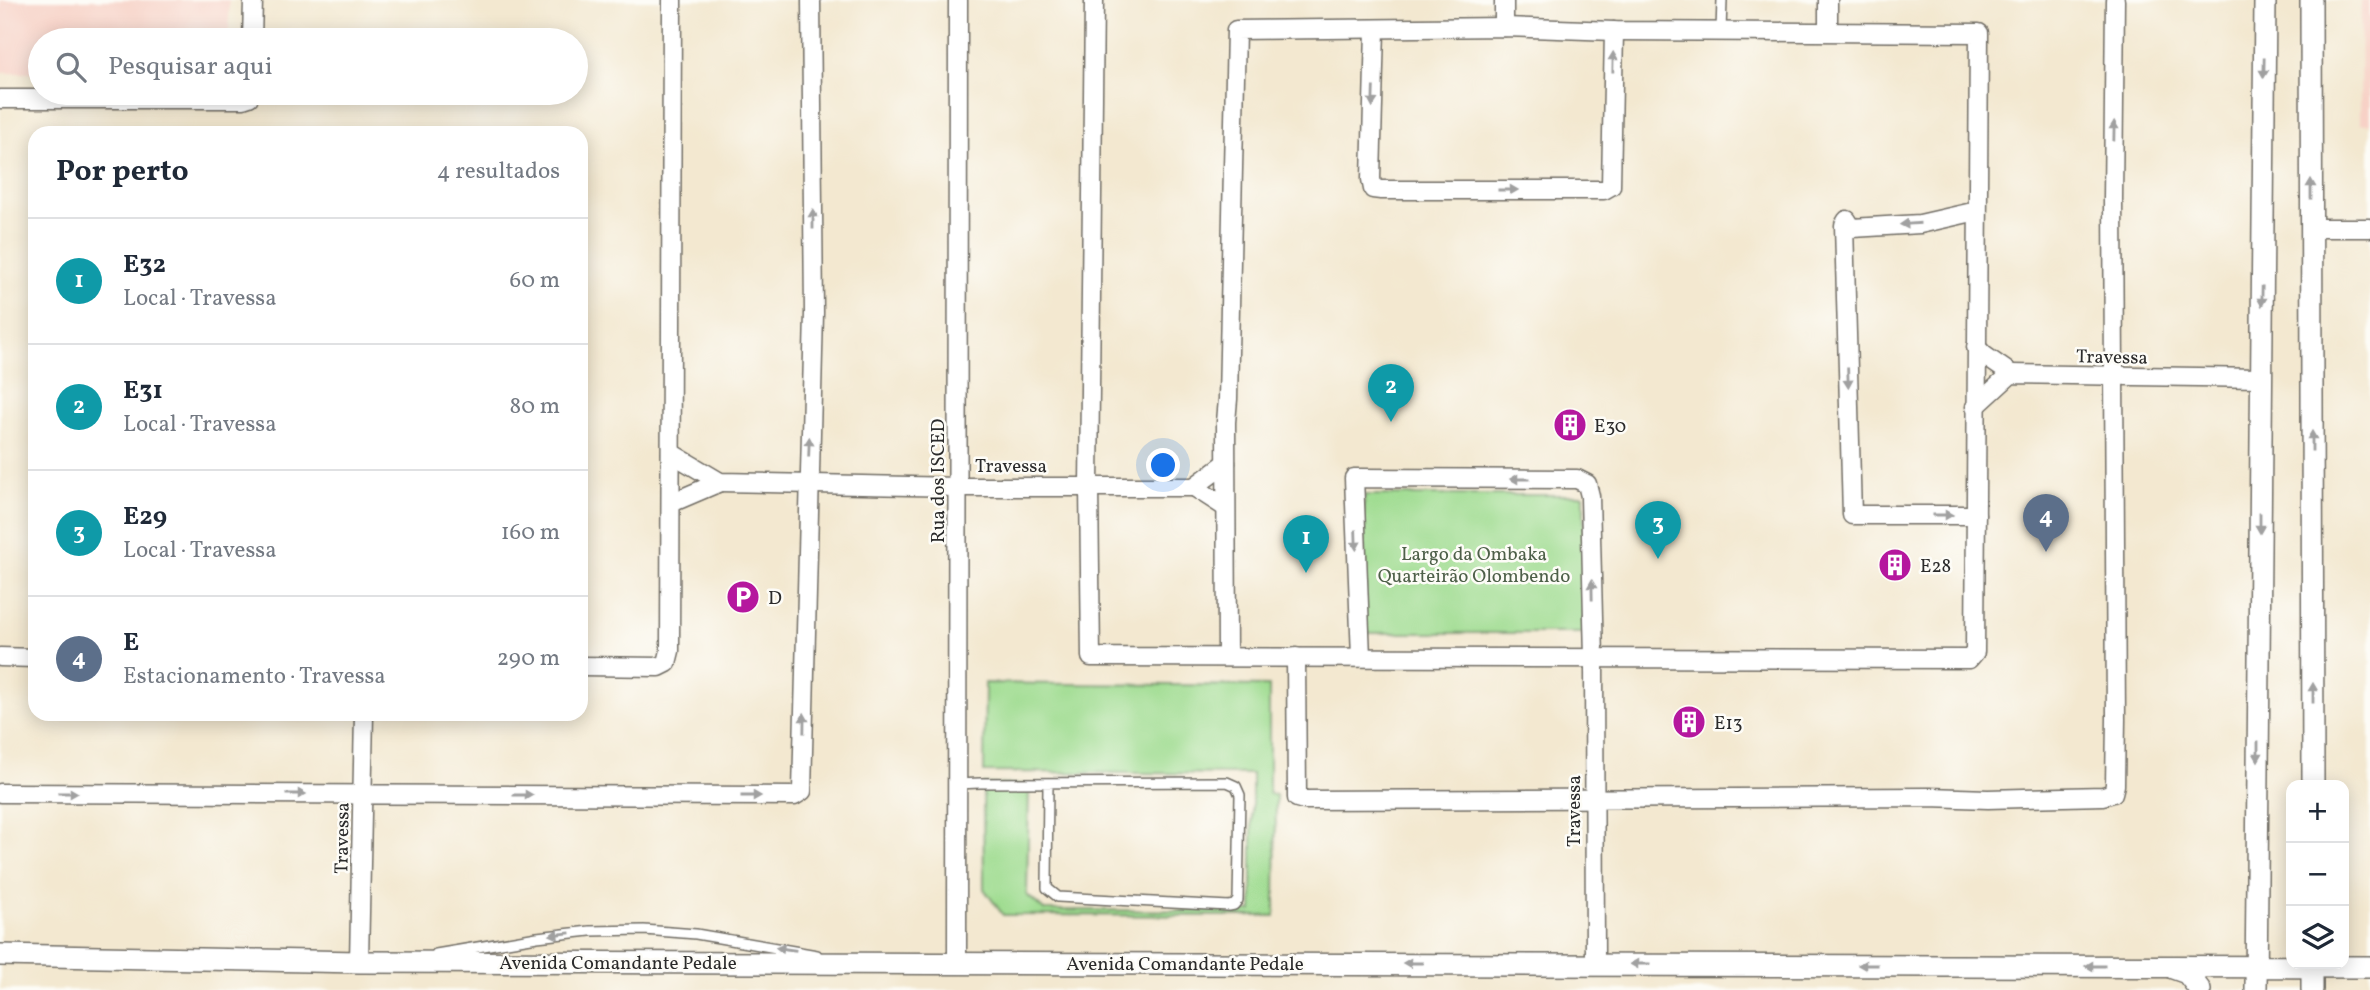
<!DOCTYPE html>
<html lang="pt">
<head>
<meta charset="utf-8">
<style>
  body { margin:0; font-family:Vollkorn,serif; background:#f6f6f7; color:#1f2937 }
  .controls { position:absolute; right:21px; bottom:21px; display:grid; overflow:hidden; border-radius:14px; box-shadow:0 4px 18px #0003 }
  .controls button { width:63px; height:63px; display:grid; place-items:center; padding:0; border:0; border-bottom:2px solid #e0e1e3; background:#fff; color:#1f2937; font:35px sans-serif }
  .you { position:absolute; left:1164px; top:466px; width:24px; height:24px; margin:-18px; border:5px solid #fff; border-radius:50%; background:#1a73e8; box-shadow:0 0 0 10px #1a73e833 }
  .badge { display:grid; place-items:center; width:46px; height:46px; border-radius:50%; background:#d93025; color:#fff; font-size:23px; font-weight:700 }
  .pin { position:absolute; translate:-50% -58px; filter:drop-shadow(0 2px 4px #0008) }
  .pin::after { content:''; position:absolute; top:37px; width:24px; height:21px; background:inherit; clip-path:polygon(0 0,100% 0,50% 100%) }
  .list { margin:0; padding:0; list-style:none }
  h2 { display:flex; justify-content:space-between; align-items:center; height:91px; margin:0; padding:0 28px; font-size:30px }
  h2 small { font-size:23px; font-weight:400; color:#747a83 }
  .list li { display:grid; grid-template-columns:46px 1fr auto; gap:21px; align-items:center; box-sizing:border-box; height:126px; padding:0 28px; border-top:2px solid #e0e1e3 }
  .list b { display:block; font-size:26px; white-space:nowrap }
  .list p { margin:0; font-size:23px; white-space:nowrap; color:#747a83 }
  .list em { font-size:23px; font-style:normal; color:#747a83 }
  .icon { flex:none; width:38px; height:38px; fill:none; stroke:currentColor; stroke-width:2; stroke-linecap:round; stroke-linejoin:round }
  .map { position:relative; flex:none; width:2370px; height:990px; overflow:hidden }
  .search { position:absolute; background:#fff; box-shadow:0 4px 18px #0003; left:28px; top:28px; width:560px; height:77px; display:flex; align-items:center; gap:18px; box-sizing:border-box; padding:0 24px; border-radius:38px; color:#747a83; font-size:26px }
  .panel { position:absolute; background:#fff; box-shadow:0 4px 18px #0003; left:28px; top:126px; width:560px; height:595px; border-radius:21px }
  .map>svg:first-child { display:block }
  .built { fill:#f7d1c6 }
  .green { fill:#9fdc90; stroke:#65845e; stroke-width:2 }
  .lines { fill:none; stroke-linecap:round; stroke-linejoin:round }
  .service-casing { stroke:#716d65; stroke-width:12 }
  .minor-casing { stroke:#716d65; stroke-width:21 }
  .tertiary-casing { stroke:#716d65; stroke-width:24 }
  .service { stroke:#fff; stroke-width:9 }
  .minor { stroke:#fff; stroke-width:18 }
  .tertiary { stroke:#fff; stroke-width:21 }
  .oneway { fill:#a0a0a0 }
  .labels { text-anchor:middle; stroke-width:5; stroke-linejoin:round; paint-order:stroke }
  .street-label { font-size:19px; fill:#2b2b2b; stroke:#fdfcf7 }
  .poi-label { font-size:19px; fill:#2b2b2b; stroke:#fdfcf7; text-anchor:start }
  .park-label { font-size:19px; fill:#4e6049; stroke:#fdfcf7 }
</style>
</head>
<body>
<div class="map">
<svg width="2370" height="990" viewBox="0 0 2370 990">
  <rect width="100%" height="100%" fill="#fdfcf7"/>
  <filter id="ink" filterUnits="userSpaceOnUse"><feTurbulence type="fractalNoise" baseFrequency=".0143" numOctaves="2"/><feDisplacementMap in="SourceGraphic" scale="14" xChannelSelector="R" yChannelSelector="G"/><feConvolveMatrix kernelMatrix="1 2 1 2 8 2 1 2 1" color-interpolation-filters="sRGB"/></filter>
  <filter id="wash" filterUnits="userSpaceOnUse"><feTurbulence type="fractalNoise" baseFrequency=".00686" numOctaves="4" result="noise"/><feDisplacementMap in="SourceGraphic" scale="28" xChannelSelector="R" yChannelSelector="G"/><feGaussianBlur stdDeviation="1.57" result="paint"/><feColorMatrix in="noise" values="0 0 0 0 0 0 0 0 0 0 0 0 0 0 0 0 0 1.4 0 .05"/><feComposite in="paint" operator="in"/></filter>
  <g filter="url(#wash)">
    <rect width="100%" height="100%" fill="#f3e8d0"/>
    <g class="built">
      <path d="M0 0H229V40H40V73H0Z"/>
      <path d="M2361 0H2370V124H2360Z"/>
    </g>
    <g class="green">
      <path d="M1364 495H1584V633H1365Z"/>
      <path d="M985 683 1269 686V794L1276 795 1275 916 1003 915 984 889 983 784 1029 785 1027 895 1044 910 1252 911V774L984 772Z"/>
    </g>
  </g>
  <g filter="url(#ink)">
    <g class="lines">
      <defs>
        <g id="service">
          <path d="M1721 31 1722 0"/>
          <path d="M957 784 980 783 1227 782 1236 786 1240 795 1238 900 1234 905 1229 906 1058 897 1047 888 1048 783"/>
          <path d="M436 954 537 937 590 931 644 930 696 934 817 955"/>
        </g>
        <g id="minor">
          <path d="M1094 0 1089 486 1091 657 1969 659 1975 652C1977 446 1977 239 1979 33L1614 31 1504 27 1236 30 1228 399 1226 422 1227 657"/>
          <path d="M1504 0V27"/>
          <path d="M1375 29 1371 179 1373 189 1381 190H1604L1611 186 1614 31"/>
          <path d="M1828 31V0"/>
          <path d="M252 40 253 0"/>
          <path d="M0 99H243L249 97 250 93"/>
          <path d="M2311 228H2370"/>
          <path d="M1976 347 1985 356 2011 374"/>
          <path d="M1975 407 2011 374 2261 378"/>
          <path d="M671 453 720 482 958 487H1194L1226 463"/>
          <path d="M1194 487 1225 507"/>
          <path d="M671 503 720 482"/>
          <path d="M1976 515H1852L1844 225 1847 220 1852 228 1920 224 1977 211"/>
          <path d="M0 657 35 658"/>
          <path d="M1296 657 1297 798 1304 800 1930 797 1988 799 2103 796 2113 793 2115 785 2116 719 2113 199 2115 0"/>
          <path d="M1361 657 1354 478 1577 479 1587 484 1590 496 1594 658 1595 963"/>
          <path d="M581 666 659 667 667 663 670 651 672 0"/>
          <path d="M0 793 794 796 802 791 814 313 811 0"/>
          <path d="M359 962 364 714"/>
          <path d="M957 962 958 0"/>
        </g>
        <g id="tertiary">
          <path d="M2311 0 2313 785"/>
          <path d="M0 955 359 962 2370 967"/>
          <path d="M2173 968 2187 973 2200 990"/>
          <path d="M2256 990 2265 0"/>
          <path d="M2312 990V964"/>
        </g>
      </defs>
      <use href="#service" class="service-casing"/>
      <use href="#minor" class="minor-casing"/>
      <use href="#tertiary" class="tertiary-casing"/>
      <use href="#service" class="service"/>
      <use href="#minor" class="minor"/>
      <use href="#tertiary" class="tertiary"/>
    </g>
    <defs><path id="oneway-solid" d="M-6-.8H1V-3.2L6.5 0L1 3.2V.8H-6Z" transform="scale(1.75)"/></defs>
    <g class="oneway">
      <use href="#oneway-solid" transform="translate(1613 62) rotate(-89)"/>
      <use href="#oneway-solid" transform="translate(2264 68) rotate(91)"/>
      <use href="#oneway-solid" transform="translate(1373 97) rotate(92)"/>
      <use href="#oneway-solid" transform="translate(2114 131) rotate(-89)"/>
      <use href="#oneway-solid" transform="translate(2311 189) rotate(-90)"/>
      <use href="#oneway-solid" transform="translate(1508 190)"/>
      <use href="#oneway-solid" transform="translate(813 219) rotate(-90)"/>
      <use href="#oneway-solid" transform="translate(1910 224) rotate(176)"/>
      <use href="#oneway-solid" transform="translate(2262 296) rotate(91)"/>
      <use href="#oneway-solid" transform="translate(1848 378) rotate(88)"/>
      <use href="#oneway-solid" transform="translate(2312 441) rotate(-90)"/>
      <use href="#oneway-solid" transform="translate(809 447) rotate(-88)"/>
      <use href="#oneway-solid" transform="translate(1520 479) rotate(-180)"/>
      <use href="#oneway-solid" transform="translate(1943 515)"/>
      <use href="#oneway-solid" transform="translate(2260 523) rotate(90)"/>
      <use href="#oneway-solid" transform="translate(1356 540) rotate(88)"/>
      <use href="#oneway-solid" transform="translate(1592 590) rotate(-91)"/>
      <use href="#oneway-solid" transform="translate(2313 693) rotate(-90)"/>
      <use href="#oneway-solid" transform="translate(804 723) rotate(-89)"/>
      <use href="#oneway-solid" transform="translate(2258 751) rotate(90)"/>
      <use href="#oneway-solid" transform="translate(68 793)"/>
      <use href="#oneway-solid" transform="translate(296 794)"/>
      <use href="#oneway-solid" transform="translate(523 795)"/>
      <use href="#oneway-solid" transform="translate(751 796)"/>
      <use href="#oneway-solid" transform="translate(560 934) rotate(174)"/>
      <use href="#oneway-solid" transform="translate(786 949) rotate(-172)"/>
      <use href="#oneway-solid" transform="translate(1413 963) rotate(-180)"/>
      <use href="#oneway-solid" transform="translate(1640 964) rotate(-180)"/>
      <use href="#oneway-solid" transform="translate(1868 965) rotate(-180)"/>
      <use href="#oneway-solid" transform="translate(2095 966) rotate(-180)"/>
    </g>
  </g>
  <defs>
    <symbol id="building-disc" viewBox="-11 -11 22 22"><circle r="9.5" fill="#b5179e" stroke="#fdfcf7"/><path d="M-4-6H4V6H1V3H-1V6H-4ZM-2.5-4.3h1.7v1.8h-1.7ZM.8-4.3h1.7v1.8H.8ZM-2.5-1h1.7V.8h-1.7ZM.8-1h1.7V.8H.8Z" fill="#fff"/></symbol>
    <symbol id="parking-disc" viewBox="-11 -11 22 22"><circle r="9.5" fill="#b5179e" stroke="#fdfcf7"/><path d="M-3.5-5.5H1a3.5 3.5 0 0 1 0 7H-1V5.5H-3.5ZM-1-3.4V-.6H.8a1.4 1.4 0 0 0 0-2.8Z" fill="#fff"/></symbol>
  </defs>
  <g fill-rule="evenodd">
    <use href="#building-disc" x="1551" y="406" width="38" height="38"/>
    <use href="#building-disc" x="1876" y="546" width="38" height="38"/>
    <use href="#parking-disc" x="724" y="578" width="38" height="38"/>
    <use href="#building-disc" x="1670" y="703" width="38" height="38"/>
  </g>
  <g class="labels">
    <g class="street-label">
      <text transform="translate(2112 356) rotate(1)" y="7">Travessa</text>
      <text x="1011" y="472">Travessa</text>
      <text transform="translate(937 481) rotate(-90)" y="7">Rua dos ISCED</text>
      <text transform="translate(1573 811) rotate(-90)" y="7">Travessa</text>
      <text transform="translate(341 838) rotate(-89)" y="7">Travessa</text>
      <text x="618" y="969">Avenida Comandante Pedale</text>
      <text x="1185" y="970">Avenida Comandante Pedale</text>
    </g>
    <g class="poi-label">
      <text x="1594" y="432">E30</text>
      <text x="1920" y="572">E28</text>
      <text x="768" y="604">D</text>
      <text x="1714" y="729">E13</text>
    </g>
    <g class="park-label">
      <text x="1474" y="560">Largo da Ombaka<tspan x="1474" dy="22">Quarteirão Olombendo</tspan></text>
    </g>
  </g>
</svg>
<div class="controls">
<button>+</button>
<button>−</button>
<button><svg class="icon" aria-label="layers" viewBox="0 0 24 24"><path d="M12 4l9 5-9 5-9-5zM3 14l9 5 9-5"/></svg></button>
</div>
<div class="you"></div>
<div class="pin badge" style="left:1306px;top:573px;background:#0f9aa8">1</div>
<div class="pin badge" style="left:1391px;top:422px;background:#0f9aa8">2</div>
<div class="pin badge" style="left:1658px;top:559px;background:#0f9aa8">3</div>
<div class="pin badge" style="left:2046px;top:552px;background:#5c6f8a">4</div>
<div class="search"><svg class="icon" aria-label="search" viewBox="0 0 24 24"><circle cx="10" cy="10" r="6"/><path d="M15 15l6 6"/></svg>Pesquisar aqui</div>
<section class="panel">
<h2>Por perto<small>4 resultados</small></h2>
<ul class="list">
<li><span class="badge" style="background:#0f9aa8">1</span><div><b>E32</b><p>Local · Travessa</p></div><em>60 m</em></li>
<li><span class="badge" style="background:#0f9aa8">2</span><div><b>E31</b><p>Local · Travessa</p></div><em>80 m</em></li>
<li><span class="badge" style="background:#0f9aa8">3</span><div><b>E29</b><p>Local · Travessa</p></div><em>160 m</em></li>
<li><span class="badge" style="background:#5c6f8a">4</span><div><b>E</b><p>Estacionamento · Travessa</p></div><em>290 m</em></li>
</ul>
</section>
</div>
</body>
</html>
